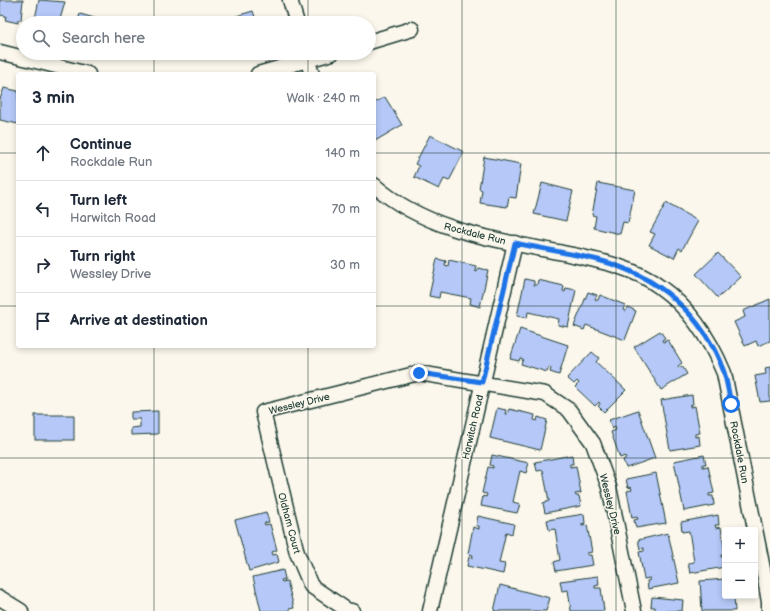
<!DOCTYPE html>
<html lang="en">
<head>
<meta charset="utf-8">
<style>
  body { margin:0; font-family:"Balsamiq Sans",sans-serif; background:#f2f2f3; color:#1f2937 }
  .controls { position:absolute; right:12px; bottom:12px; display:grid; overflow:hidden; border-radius:4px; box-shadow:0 2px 6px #0003 }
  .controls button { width:36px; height:36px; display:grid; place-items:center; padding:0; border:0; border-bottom:1px solid #e0e1e3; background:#fff; color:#1f2937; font:20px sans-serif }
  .stop { position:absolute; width:12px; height:12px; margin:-9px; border:3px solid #1a73e8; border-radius:50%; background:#fff }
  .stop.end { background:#1a73e8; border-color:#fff; box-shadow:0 1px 4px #0008 }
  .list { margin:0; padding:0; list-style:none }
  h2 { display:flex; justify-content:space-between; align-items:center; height:52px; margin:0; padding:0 16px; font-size:17px }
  h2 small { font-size:13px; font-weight:400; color:#747a83 }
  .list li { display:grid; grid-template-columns:26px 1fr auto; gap:12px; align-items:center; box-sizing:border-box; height:56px; padding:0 16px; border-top:1px solid #e0e1e3 }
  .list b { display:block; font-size:15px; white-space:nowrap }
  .list p { margin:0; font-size:13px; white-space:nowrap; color:#747a83 }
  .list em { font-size:13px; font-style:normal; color:#747a83 }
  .icon { flex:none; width:22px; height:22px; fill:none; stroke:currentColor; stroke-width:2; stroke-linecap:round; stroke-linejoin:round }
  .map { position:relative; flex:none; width:770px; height:611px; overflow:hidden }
  .search { position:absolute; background:#fff; box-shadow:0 2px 6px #0003; left:16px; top:16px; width:360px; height:44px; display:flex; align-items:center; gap:10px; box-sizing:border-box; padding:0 14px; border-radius:22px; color:#747a83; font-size:15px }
  .panel { position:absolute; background:#fff; box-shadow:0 2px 6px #0003; left:16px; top:72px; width:360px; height:276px; border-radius:4px }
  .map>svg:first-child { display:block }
  .building { fill:#b5c8f7; stroke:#1f3d34 }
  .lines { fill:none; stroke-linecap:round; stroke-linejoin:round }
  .minor-casing { stroke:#1f3d34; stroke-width:17 }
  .minor { stroke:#fbf7ec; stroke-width:14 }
  .route { stroke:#1a73e8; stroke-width:5 }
  .grid { fill:none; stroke:#1f3d34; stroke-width:1; stroke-opacity:0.55 }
  .labels { text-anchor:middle; stroke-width:3; stroke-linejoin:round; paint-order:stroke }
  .street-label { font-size:10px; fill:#1f3d34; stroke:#fbf7ec }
</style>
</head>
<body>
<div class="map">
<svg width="770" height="611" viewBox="0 0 770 611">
  <rect width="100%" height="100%" fill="#fbf7ec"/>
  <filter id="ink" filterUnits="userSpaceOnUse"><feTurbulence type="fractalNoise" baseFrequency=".025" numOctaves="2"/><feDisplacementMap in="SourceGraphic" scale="8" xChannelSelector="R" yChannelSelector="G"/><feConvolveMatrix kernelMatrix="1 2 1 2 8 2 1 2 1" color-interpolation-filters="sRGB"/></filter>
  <g filter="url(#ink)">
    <g class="building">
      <path d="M0 0H23L21 20H18V23L5 20 6 16 0 15Z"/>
      <path d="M39 0 65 2 59 23H34Z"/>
      <path d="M253 11 257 23H224L223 20Z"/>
      <path d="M80 14 105 21V23H77Z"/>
      <path d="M162 53H200V54H194V57H169V55H162Z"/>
      <path d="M4 88 18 91V124L0 120V99Z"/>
      <path d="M385 97 402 125 375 141 374 103Z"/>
      <path d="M430 135 464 152 449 181 444 179 439 189 414 177 419 166 415 164Z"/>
      <path d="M484 157 521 164 516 198 509 197 507 207 480 203 482 190 479 189Z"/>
      <path d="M542 183 573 191 566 221 534 214Z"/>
      <path d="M598 183 635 190 628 223 623 222 620 234 594 228 596 216 592 215Z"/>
      <path d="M666 203 698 221 682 250 679 248 674 258 649 245 655 234 650 232Z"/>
      <path d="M718 253 741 277 718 298 696 274Z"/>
      <path d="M437 259 446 261 445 265 448 266 449 260 476 266 475 271 477 272 478 268 488 270 480 307 470 304 471 298 440 292 439 298 429 296Z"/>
      <path d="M525 279 534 281V285H537L538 280 564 286 563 291 565 292 566 288 576 290 568 327 558 325 559 319 528 312 527 318 517 316Z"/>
      <path d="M588 292 597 295 595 299 598 300 600 295 625 305 623 310 626 311 628 307 636 311 625 340 586 325 584 330 574 326Z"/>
      <path d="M770 299V341L758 346 756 341 745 346 734 322 745 317 743 311Z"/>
      <path d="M520 329 568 345 559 375 550 372 551 368 549 367 547 372 521 364 523 359 520 358 519 361 510 359Z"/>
      <path d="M660 331 665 338 662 340 663 342 668 340 682 363 678 366 679 368 682 366 687 374 661 390 634 347Z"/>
      <path d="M592 352 599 358 596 362 626 390 604 412 598 406 600 404 599 402 595 406 575 387 579 383 577 381 574 384 567 378Z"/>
      <path d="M770 367V401L760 402 755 376 766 374 765 368Z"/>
      <path d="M692 395 693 404 690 405V407L695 406 700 433 695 434V437L699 436 700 445 670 450 661 400Z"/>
      <path d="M497 408 506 410 505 414H507L509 409 535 415 534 420 537 421 538 417 547 420 540 450 490 438Z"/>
      <path d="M638 410 655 458 626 468 623 460 626 458 625 456 620 458 611 432 616 430 615 427 612 429 609 420Z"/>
      <path d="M158 411V434L131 435V428L140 427V419H131V412Z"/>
      <rect x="35" y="415" width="39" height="25"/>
      <path d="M492 455 529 463 526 473 520 471 513 502 520 504 517 513 481 506 483 496 486 497 487 494 482 493 488 467 493 468V466L490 465Z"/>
      <path d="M572 455 573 464H570V467L576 466 581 493 575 494 576 496H579L581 506 545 513 543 503 549 501 543 470 537 471 535 462Z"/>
      <path d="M704 455 706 464H703V467L708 466 714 493 709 494V496H713L714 505 684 511 674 461Z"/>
      <path d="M656 473 666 523 636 528 634 520 638 519 637 517 632 518 627 491 632 490 631 487 628 488 626 479Z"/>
      <path d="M266 512 269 522 264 523 265 525 270 524 277 550 272 552 273 555 277 554 279 562 249 571 235 520Z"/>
      <path d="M584 514 585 523 582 524V526L587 525 592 552 587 553V555H591L593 565 556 571 554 562 560 560 555 529 549 530 547 520Z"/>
      <path d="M718 515 719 525H715L716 528 721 527 725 554 721 555V557L725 556V567L690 573 688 563 694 562 689 531 682 532 681 522Z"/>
      <path d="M478 516 514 524 512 534 506 532 499 563 505 564 503 574 467 566 469 557 472 558 473 555 468 554 473 527 479 529V526H476Z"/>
      <path d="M668 533 679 583 648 589 647 581 650 580V578L644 579 639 552 644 551V548L640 549 638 540Z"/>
      <path d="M283 570 285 579 281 580 282 582 287 581 294 608 289 609V611H261L253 577Z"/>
      <path d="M598 576 599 585 595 586V588H601L604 611H571L568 590 562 591 560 581Z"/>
      <path d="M725 579V596H734L735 611H702L700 581Z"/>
      <path d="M500 585 550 598 546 611H494Z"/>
      <path d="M652 597 683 600 682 611H649L655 610V607H651Z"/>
    </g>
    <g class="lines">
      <defs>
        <g id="minor">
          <path d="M290 0 297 23"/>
          <path d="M369 42 412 29"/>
          <path d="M0 52 88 74"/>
          <path d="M305 53 312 74"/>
          <path d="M258 74 332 53"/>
          <path d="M374 185C426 231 497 240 563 253 596 260 632 266 660 287 691 309 710 339 724 373L765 579 769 602V611"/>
          <path d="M0 598 21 611"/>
          <path d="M352 611 347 610 311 586 297 553 263 412 419 373 545 394 569 410 593 443 609 487 634 611"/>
          <path d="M430 611 515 243"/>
        </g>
      </defs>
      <use href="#minor" class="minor-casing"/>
      <use href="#minor" class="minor"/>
    </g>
  </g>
  <g class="lines" filter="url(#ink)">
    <path class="route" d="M419 373 482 382 515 243C542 249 570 253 598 260 657 275 703 314 724 372 727 382 729 394 731 404"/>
  </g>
  <path class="grid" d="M154 0V23M308 0V23M462 0V611M616 0V611M154 53V74M308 53V74M0 153H18M374 153H770M0 306H18M374 306H770M154 346V611M308 346V611M0 458H770"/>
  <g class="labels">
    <g class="street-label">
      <text transform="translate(475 233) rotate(14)" y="4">Rockdale Run</text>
      <text transform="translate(299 403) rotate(-14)" y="4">Wessley Drive</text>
      <text transform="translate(472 427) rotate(-77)" y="4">Harwitch Road</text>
      <text transform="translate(740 452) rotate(79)" y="4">Rockdale Run</text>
      <text transform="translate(611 504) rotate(76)" y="4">Wessley Drive</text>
      <text transform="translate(290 523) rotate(75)" y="4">Oldham Court</text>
    </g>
  </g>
</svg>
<div class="controls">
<button>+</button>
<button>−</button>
</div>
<div class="stop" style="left:731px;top:404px"></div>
<div class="stop end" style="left:419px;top:373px"></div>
<div class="search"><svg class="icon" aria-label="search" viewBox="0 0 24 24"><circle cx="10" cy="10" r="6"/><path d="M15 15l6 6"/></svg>Search here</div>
<section class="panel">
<h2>3 min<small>Walk · 240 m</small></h2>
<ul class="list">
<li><svg class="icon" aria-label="ahead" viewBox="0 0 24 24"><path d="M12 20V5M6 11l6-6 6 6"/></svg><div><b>Continue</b><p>Rockdale Run</p></div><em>140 m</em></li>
<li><svg class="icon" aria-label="left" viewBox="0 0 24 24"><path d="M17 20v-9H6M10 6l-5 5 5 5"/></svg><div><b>Turn left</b><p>Harwitch Road</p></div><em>70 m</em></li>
<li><svg class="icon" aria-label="right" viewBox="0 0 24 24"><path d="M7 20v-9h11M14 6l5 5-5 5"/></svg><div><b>Turn right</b><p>Wessley Drive</p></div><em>30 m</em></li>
<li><svg class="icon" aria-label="arrive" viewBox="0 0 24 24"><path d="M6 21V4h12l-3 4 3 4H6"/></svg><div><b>Arrive at destination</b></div></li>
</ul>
</section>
</div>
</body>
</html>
